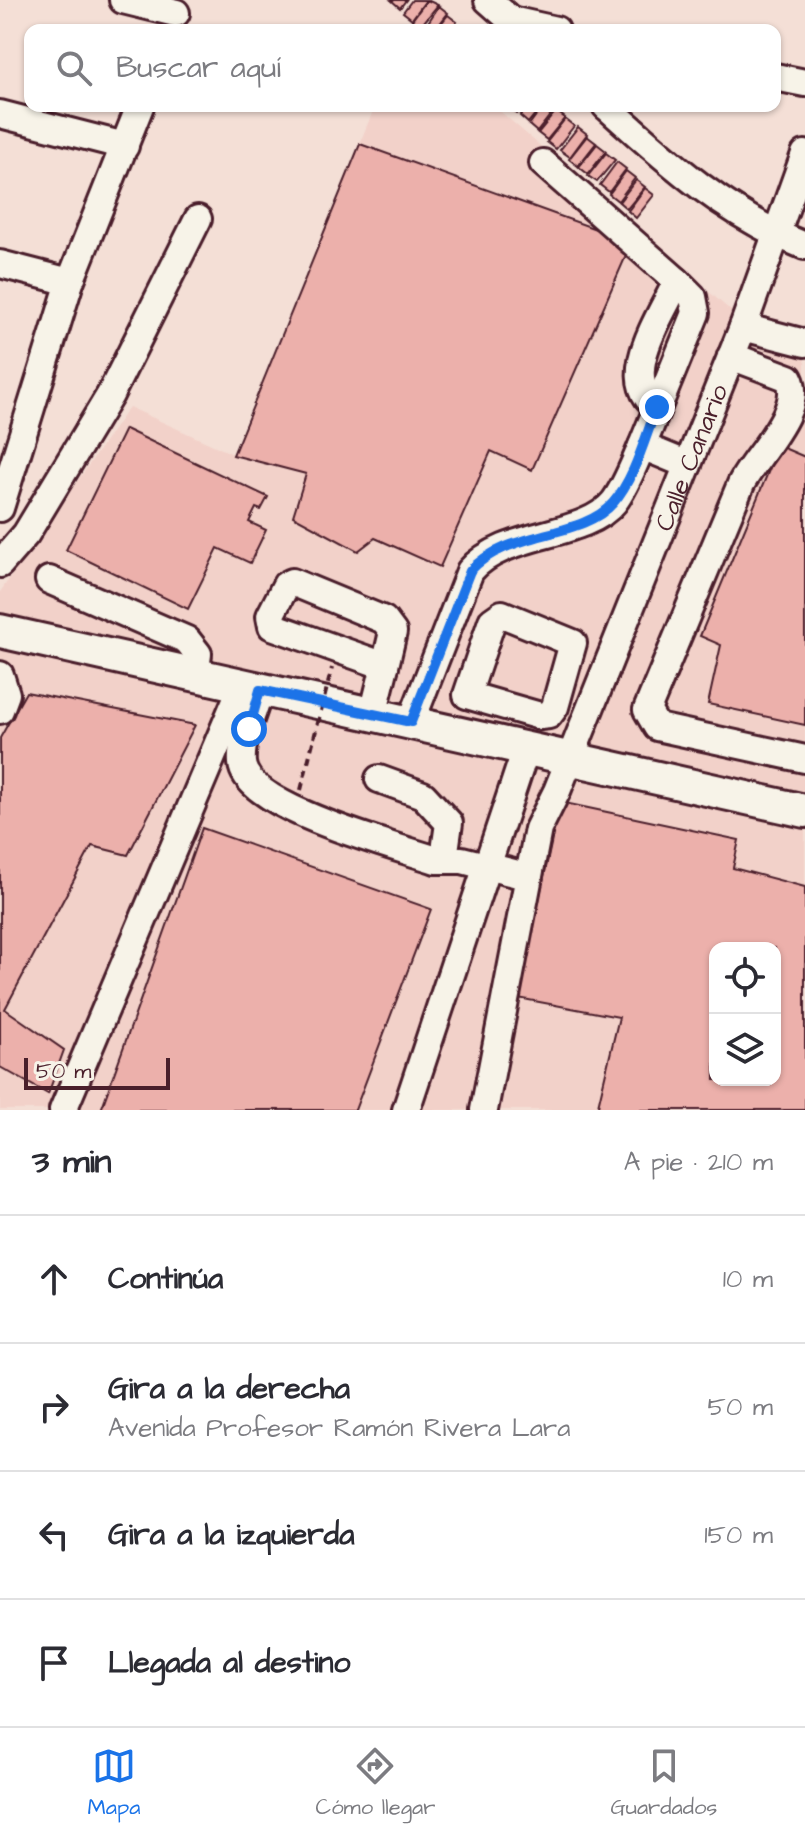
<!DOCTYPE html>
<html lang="es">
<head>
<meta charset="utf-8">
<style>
  body { margin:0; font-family:"Architects Daughter",sans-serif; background:#f7f7f7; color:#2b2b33 }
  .controls { position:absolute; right:24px; bottom:24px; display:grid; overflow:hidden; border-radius:16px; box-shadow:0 2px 6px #0004 }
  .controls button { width:72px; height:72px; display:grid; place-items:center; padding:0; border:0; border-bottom:2px solid #e1e1e2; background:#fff; color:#2b2b33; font:40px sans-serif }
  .scale { position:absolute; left:24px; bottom:20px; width:146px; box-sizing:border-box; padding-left:8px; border:4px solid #4a1f2b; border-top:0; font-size:22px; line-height:28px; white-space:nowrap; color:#4a1f2b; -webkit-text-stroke:6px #f7f3e8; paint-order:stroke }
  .stop { position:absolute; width:24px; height:24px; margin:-18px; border:6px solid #1a73e8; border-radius:50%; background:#fff }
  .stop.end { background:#1a73e8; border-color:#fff; box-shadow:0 2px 8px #0008 }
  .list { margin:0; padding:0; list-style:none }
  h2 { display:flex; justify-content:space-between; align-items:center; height:104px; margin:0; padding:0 32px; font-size:34px }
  h2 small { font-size:26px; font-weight:400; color:#7c7c81 }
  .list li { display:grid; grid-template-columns:52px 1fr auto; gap:24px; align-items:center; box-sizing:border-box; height:128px; padding:0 32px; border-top:2px solid #e1e1e2 }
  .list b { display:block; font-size:30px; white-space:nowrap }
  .list p { margin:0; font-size:26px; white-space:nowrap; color:#7c7c81 }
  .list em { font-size:26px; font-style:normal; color:#7c7c81 }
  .icon { flex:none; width:44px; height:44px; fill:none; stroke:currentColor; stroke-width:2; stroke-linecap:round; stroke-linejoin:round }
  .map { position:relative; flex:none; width:805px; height:1110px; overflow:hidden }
  .search { position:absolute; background:#fff; box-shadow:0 2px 6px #0004; left:24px; right:24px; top:24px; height:88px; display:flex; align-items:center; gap:20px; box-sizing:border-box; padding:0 28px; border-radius:16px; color:#7c7c81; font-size:30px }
  .sheet { height:616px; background:#fff }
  nav { display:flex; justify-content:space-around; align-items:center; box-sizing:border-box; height:112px; border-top:2px solid #e1e1e2; background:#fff; font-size:22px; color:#7c7c81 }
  nav a { display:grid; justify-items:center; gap:4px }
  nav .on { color:#1a73e8 }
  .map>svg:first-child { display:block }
  .built { fill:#f2d1c9; fill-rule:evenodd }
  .building { fill:#ecb0ab; stroke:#4a1f2b; stroke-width:2; fill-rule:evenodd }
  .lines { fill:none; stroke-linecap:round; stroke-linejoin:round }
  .minor-casing { stroke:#4a1f2b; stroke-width:32 }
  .major-casing { stroke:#4a1f2b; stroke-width:38 }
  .path { stroke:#4a1f2b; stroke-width:4; stroke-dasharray:8 6; stroke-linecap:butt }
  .minor { stroke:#f7f3e8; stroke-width:26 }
  .major { stroke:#f7f3e8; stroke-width:32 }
  .path-bridge { stroke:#4a1f2b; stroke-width:4; stroke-dasharray:8 6; stroke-linecap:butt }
  .route { stroke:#1a73e8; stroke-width:10 }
  .labels { text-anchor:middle; stroke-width:8; stroke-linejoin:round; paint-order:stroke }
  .street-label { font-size:26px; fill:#4a1f2b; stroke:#f7f3e8 }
</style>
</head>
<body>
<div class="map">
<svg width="805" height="1110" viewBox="0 0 805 1110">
  <rect width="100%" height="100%" fill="#f4dfd6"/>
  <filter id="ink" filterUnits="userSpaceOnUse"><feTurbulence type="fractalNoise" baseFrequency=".0125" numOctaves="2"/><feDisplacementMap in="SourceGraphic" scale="16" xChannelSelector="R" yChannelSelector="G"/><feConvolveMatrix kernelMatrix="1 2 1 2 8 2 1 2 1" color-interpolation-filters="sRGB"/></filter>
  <g filter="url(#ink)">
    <path class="built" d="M375 106H494L730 310 805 332V1110H0V592L129 407 233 454ZM715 948H775V1080H715Z"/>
    <g class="building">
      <path d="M391 0H406L400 8Z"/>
      <path d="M412 0H426L412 19 403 12Z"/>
      <path d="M427 0 438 5 420 27 412 20Z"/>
      <path d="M439 6 448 13 435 30H423Z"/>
      <path d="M448 15 457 22 451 30H436Z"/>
      <path d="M509 106H523L517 114Z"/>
      <path d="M528 106H542L528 123 520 116Z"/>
      <path d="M543 106 555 109 537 132 529 125Z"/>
      <path d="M556 111 565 118 547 140 538 133Z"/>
      <path d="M565 119 574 126 556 149 547 142Z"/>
      <path d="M578 127 587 134 570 157 560 150Z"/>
      <path d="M587 136 596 143 578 166 569 159Z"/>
      <path d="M360 144 632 242 532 470 491 451 440 567 375 538 358 551 293 516 306 474 233 455Z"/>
      <path d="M597 144 606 151 588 174 579 167Z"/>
      <path d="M606 153 615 160 597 182 588 176Z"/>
      <path d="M617 162 626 169 609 192 600 185Z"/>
      <path d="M626 171 635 178 618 201 609 194Z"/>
      <path d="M636 180 645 187 627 209 619 202Z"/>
      <path d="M645 188 654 195 636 218 628 211Z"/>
      <path d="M125 429 268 497 261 510 256 508 249 522 266 530 250 563 218 548 188 609 66 550Z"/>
      <path d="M779 446 805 457V725L708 704 721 645 700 636Z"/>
      <path d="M26 692 195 725 128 855 92 846 5 1009 64 1050 48 1094 0 1067V738Z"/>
      <path d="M560 802 739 840 733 868 805 887V1110H597L619 1017 518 998ZM715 948H775V1080H715Z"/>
      <path d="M202 828 431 909 355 1110H101Z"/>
    </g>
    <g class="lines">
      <defs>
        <g id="minor">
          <path d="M123 0 176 13"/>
          <path d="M488 0 522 30"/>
          <path d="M511 20 556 30"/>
          <path d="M775 77 805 83"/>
          <path d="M606 106C668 162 726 215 805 246"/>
          <path d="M0 114 125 146"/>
          <path d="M543 163 677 281 693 297 696 313 642 446"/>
          <path d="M0 264 70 282"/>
          <path d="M743 327 805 343"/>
          <path d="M731 356 789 378C805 409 755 456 741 484L647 710 657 727 805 759"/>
          <path d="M657 407C617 377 661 317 677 281"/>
          <path d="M0 508 70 282 140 106"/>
          <path d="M0 564 26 534 110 395 198 219"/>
          <path d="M49 580 187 640 198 654 195 676"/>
          <path d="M292 582 384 620 393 632 385 666 272 626 270 616 286 585Z"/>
          <path d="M502 614 573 643 555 707 549 715 540 716 467 695 492 621Z"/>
          <path d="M0 675 6 694 0 710"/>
          <path d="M260 690C254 711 240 740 242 763 246 808 395 846 436 860H462L526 876"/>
          <path d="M373 714 385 666"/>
          <path d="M411 722 470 571C505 530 584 539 614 502 626 486 634 464 642 446L688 465"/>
          <path d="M379 779 423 795 449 823 444 858"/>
          <path d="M63 1110 242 686"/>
          <path d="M406 1110 526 749"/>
          <path id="s1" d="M484 1110 538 829 557 791 743 327 805 154"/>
        </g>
        <path id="major" d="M0 631 805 811"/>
      </defs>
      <use href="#minor" class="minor-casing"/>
      <use href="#major" class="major-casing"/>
      <path class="path" d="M301 790 314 738"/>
      <use href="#minor" class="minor"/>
      <use href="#major" class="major"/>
      <path class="path-bridge" d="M314 738 332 668"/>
    </g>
  </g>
  <g class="lines" filter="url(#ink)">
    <path class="route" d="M249 729 260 690 411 722 470 571C506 530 582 539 613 503 635 478 645 437 657 407"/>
  </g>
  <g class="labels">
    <g class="street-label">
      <text dy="9" stroke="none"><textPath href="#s1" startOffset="688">Calle Canario</textPath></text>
    </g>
  </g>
</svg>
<div class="controls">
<button><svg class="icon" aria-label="locate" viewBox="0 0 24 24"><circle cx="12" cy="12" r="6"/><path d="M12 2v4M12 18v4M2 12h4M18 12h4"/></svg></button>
<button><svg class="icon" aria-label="layers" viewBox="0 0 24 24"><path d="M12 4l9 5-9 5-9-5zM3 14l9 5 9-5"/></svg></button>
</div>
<div class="scale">50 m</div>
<div class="stop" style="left:249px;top:729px"></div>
<div class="stop end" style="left:657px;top:407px"></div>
<div class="search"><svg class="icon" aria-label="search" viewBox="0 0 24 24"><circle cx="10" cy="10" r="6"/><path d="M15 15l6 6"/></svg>Buscar aquí</div>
</div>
<section class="sheet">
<h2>3 min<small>A pie · 210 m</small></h2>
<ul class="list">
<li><svg class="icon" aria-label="ahead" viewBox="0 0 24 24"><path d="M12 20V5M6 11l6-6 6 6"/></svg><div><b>Continúa</b></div><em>10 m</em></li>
<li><svg class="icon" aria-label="right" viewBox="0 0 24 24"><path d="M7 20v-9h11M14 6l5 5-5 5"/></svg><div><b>Gira a la derecha</b><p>Avenida Profesor Ramón Rivera Lara</p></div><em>50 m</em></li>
<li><svg class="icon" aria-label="left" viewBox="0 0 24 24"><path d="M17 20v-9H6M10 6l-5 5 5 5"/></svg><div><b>Gira a la izquierda</b></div><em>150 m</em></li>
<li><svg class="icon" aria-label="arrive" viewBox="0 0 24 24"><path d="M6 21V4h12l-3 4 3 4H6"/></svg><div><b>Llegada al destino</b></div></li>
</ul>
</section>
<nav>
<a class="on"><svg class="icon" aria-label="map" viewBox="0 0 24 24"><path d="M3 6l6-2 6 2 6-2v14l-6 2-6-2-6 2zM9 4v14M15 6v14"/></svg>Mapa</a>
<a><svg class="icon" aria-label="directions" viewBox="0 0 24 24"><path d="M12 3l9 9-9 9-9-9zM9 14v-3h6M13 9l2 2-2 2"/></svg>Cómo llegar</a>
<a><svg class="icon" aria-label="saved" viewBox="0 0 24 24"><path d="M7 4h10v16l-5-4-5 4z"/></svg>Guardados</a>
</nav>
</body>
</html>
